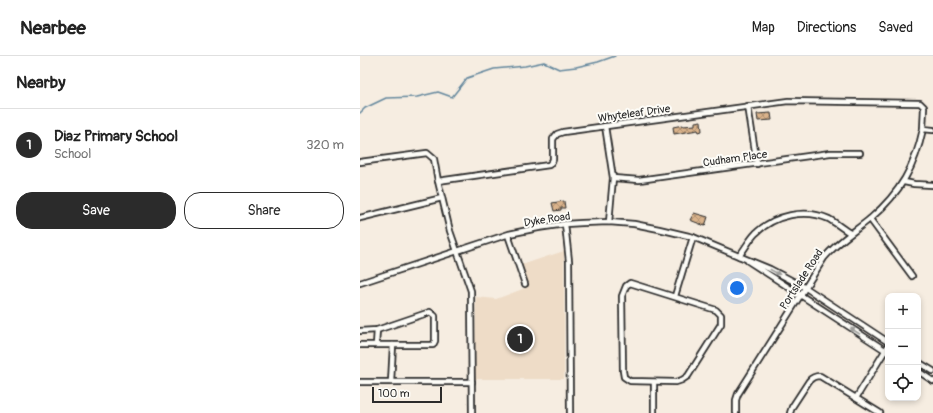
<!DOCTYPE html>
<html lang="en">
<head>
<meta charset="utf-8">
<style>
  body { margin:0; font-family:Pangolin,sans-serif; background:#f6f6f6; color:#222 }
  .controls { position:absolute; right:12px; bottom:12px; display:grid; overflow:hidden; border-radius:8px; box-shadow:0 2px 6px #0003 }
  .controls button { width:36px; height:36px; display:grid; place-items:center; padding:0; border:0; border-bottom:1px solid #e0e0e0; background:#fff; color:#222; font:20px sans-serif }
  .scale { position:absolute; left:12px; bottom:10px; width:70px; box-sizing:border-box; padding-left:4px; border:2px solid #2b2b2b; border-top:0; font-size:11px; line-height:14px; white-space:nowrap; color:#2b2b2b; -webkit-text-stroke:3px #fdfcf7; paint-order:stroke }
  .you { position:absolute; left:377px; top:232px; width:14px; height:14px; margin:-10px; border:3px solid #fff; border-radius:50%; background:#1a73e8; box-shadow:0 0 0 6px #1a73e833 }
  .badge { display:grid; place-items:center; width:26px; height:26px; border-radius:50%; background:#2b2b2b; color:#fff; font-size:13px; font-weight:700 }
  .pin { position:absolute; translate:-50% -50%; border:2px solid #fff; box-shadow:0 1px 4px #0006 }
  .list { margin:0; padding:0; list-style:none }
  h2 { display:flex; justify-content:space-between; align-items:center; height:52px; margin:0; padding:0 16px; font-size:17px }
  h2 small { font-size:13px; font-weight:400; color:#767676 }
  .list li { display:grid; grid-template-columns:26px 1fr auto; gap:12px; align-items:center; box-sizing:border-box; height:72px; padding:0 16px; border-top:1px solid #e0e0e0 }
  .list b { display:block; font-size:15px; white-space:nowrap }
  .list p { margin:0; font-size:13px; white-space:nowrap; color:#767676 }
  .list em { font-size:13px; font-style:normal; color:#767676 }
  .actions { display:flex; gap:8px; padding:12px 16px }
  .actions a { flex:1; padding:9px 0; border:1px solid #2b2b2b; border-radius:16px; text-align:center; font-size:14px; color:#2b2b2b }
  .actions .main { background:#2b2b2b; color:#fff }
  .icon { flex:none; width:22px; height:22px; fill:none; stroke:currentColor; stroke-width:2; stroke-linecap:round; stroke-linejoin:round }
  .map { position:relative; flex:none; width:573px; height:357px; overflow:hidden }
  header { display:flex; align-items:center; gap:24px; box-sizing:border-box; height:56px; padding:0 20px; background:#fff; border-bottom:1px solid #e0e0e0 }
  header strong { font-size:19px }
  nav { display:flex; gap:22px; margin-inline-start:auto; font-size:14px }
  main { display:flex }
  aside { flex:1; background:#fff }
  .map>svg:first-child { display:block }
  .built { fill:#eedcc7 }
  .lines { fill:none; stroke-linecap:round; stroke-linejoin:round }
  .stream { stroke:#64879d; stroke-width:1.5 }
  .building { fill:url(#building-cross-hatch); stroke:#2b2b2b }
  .minor-casing { stroke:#2b2b2b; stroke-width:8 }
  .minor { stroke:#fdfcf7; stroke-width:4.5 }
  .oneway { fill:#9e9e9b }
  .labels { text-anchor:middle; stroke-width:4; stroke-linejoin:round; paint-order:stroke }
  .street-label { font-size:11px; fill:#2b2b2b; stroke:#fdfcf7 }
</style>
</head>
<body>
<header>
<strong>Nearbee</strong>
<nav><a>Map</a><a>Directions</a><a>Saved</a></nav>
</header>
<main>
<aside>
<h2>Nearby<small></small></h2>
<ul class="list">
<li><span class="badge">1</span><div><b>Diaz Primary School</b><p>School</p></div><em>320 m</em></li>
</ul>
<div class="actions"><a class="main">Save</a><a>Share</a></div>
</aside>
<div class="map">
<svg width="573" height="357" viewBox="0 0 573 357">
  <defs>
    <pattern id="building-cross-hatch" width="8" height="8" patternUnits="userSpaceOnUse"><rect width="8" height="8" fill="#dab38b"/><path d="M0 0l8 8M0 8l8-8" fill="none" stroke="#b19272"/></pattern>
  </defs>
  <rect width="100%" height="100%" fill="#f6ede1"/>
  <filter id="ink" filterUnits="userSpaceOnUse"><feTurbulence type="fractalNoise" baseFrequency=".025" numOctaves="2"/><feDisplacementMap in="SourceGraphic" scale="8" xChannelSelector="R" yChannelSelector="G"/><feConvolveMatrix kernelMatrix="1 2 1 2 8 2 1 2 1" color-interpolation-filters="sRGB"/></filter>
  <g filter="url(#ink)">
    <path class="built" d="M204 195V323H115L116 241 136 243 168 231 161 209Z"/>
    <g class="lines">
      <path class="stream" d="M0 57 5 52 26 42 57 41 78 36 92 41 107 22 134 13 165 10 184 6 199 13 216 11 238 6 255 0"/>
    </g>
    <g class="building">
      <path d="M411 57 412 64 398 65 397 58Z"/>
      <path d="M341 65 342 75 339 76 338 74 314 78 313 71 323 69V70L335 69V66Z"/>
      <path d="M204 145 205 152H201V154L194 155 192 147Z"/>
      <path d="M334 157 348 161 345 170 330 164Z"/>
    </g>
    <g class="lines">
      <defs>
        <g id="minor">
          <path d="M388 50 397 108"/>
          <path d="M245 70 253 122 249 166"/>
          <path d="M0 106 67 97 74 103 78 125 189 109 193 104V83L197 78 203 76 428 45 560 47 564 51 563 73 573 74"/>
          <path d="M253 122 279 124 470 97H500"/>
          <path d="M78 125 90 175 111 235 112 357"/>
          <path d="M544 126 554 128 573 129"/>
          <path d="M0 162 82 142"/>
          <path d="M510 163 552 220"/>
          <path d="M205 168 209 205 210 357"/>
          <path d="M148 179 165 228"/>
          <path d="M379 200C385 193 389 184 396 177 415 159 445 152 469 163 476 167 483 173 490 177"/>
          <path d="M388 205 528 296"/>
          <path d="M0 227 149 178 178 172 205 168 222 167 249 166 274 168 299 173 333 181 410 213 446 232 528 286"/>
          <path d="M270 227 356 254 361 259V268L328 320 322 324 316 326 270 325 264 321 263 315 262 240 266 230Z"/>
          <path d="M315 240 333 181"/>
          <path d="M0 275 17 274 70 256 75 260V285L73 289H0"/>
          <path d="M16 289 17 274"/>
          <path d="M558 306 573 315"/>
          <path d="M558 315 573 325"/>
          <path d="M0 326H112"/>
          <path d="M31 326 33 289"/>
          <path d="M496 342 528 290"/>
          <path d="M294 357V326"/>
          <path d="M376 357V344L378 338 464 202C478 185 494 176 511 162 540 137 555 111 563 73"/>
          <path d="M430 357 432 351 449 325C452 321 455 320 460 320L520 357"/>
        </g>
      </defs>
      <use href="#minor" class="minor-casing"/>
      <use href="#minor" class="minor"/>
    </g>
    <defs><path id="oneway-solid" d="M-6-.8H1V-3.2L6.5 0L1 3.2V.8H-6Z"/></defs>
    <g class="oneway">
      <use href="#oneway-solid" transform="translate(415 216) rotate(28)"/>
      <use href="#oneway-solid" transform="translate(495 275) rotate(-147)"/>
    </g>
  </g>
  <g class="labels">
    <g class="street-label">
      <text transform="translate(274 57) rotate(-8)" y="4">Whyteleaf Drive</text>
      <text transform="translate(375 102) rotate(-8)" y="4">Cudham Place</text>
      <text transform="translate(187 163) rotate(-9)" y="4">Dyke Road</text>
      <text transform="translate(441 223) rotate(-57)" y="4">Portslade Road</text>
    </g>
  </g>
</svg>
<div class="controls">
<button>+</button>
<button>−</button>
<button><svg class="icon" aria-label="locate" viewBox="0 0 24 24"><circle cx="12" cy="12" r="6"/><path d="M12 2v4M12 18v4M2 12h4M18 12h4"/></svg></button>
</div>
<div class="scale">100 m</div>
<div class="you"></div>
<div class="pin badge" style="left:160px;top:283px">1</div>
</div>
</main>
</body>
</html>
